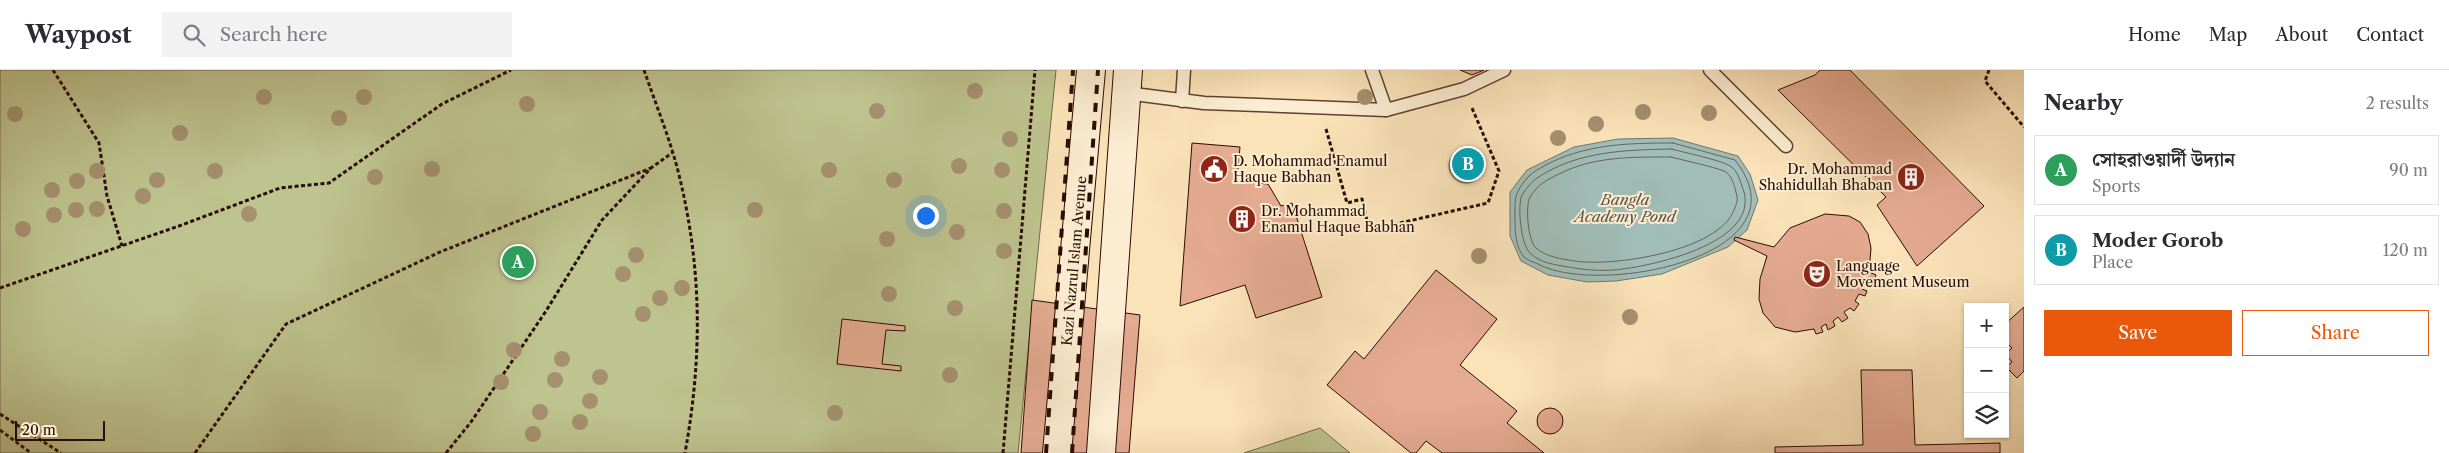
<!DOCTYPE html>
<html lang="en">
<head>
<meta charset="utf-8">
<style>
  body { margin:0; font-family:"Libre Caslon Text","Noto Serif Bengali",serif; background:#f2f2f3; color:#2b2b33 }
  .controls { position:absolute; right:15px; bottom:15px; display:grid; overflow:hidden; border-radius:0px; box-shadow:0 1px 4px #0004 }
  .controls button { width:45px; height:45px; display:grid; place-items:center; padding:0; border:0; border-bottom:1px solid #e1e1e2; background:#fff; color:#2b2b33; font:25px sans-serif }
  .scale { position:absolute; left:15px; bottom:12px; width:90px; box-sizing:border-box; padding-left:5px; border:2px solid #2a0b00; border-top:0; font-size:14px; line-height:18px; white-space:nowrap; color:#2a0b00; -webkit-text-stroke:4px #fcedd2; paint-order:stroke }
  .you { position:absolute; left:925px; top:145px; width:18px; height:18px; margin:-12px; border:4px solid #fff; border-radius:50%; background:#1a73e8; box-shadow:0 0 0 8px #1a73e833 }
  .badge { display:grid; place-items:center; width:32px; height:32px; border-radius:50%; background:#ea580c; color:#fff; font-size:16px; font-weight:700 }
  .pin { position:absolute; translate:-50% -50%; border:2px solid #fff; box-shadow:0 1px 5px #0006 }
  .list { margin:0; padding:0; list-style:none }
  h2 { display:flex; justify-content:space-between; align-items:center; height:65px; margin:0; padding:0 20px; font-size:21px }
  h2 small { font-size:16px; font-weight:400; color:#7c7c81 }
  .list li { display:grid; grid-template-columns:32px 1fr auto; gap:15px; align-items:center; box-sizing:border-box; height:70px; margin:0 10px 10px; padding:0 10px; border:1px solid #e1e1e2; border-radius:0px }
  .list b { display:block; font-size:19px; white-space:nowrap }
  .list p { margin:0; font-size:16px; white-space:nowrap; color:#7c7c81 }
  .list em { font-size:16px; font-style:normal; color:#7c7c81 }
  .actions { display:flex; gap:10px; padding:15px 20px }
  .actions a { flex:1; padding:11px 0; border:1px solid #ea580c; border-radius:0px; text-align:center; font-size:18px; color:#ea580c }
  .actions .main { background:#ea580c; color:#fff }
  .icon { flex:none; width:28px; height:28px; fill:none; stroke:currentColor; stroke-width:2; stroke-linecap:round; stroke-linejoin:round }
  .map { position:relative; flex:none; width:2024px; height:383px; overflow:hidden }
  header { display:flex; align-items:center; gap:30px; box-sizing:border-box; height:70px; padding:0 25px; background:#fff; border-bottom:1px solid #e1e1e2 }
  header strong { font-size:24px }
  nav { display:flex; gap:28px; margin-inline-start:auto; font-size:18px }
  .search { width:350px; height:45px; background:#f2f2f3; display:flex; align-items:center; gap:12px; box-sizing:border-box; padding:0 18px; border-radius:0px; color:#7c7c81; font-size:19px }
  main { display:flex }
  aside { flex:1; background:#fff }
  .map>svg:first-child { display:block }
  .green { fill:#bec48f; stroke:#746848 }
  .water { fill:#a0bdb7; stroke:#71766e }
  .lines { fill:none; stroke-linecap:round; stroke-linejoin:round }
  .shore { stroke:#65645c; stroke-width:1 }
  .building { fill:#e5ab92; stroke:#2a0b00 }
  .lane-casing { stroke:#5e412e; stroke-width:15 }
  .secondary-casing { stroke:#2a0b00; stroke-width:30 }
  .path { stroke:#2a0b00; stroke-width:3; stroke-dasharray:4 2.5; stroke-linecap:butt }
  .lane { stroke:#fcedd2; stroke-width:12 }
  .secondary { stroke:#fcedd2; stroke-width:28 }
  .rail { stroke:#2a0b00; stroke-width:4; stroke-dasharray:9 9; stroke-linecap:butt }
  .tree { fill:#a5906f }
  .labels { text-anchor:middle; stroke-width:4; stroke-linejoin:round; paint-order:stroke }
  .poi-label { font-size:14px; fill:#2a0b00; stroke:#fcedd2; text-anchor:start }
  .street-label { font-size:14px; fill:#2a0b00; stroke:#fcedd2 }
  .water-label { font-size:15px; font-style:italic; fill:#595249; stroke:#fcedd2 }
</style>
</head>
<body>
<header>
<strong>Waypost</strong>
<div class="search"><svg class="icon" aria-label="search" viewBox="0 0 24 24"><circle cx="10" cy="10" r="6"/><path d="M15 15l6 6"/></svg>Search here</div>
<nav><a>Home</a><a>Map</a><a>About</a><a>Contact</a></nav>
</header>
<main>
<div class="map">
<svg width="2024" height="383" viewBox="0 0 2024 383">
  <rect width="100%" height="100%" fill="#fbe3b9"/>
  <filter id="stains"><feTurbulence type="fractalNoise" baseFrequency=".004" numOctaves="4"/><feColorMatrix values="0 0 0 0 .2 0 0 0 0 .09 0 0 0 0 .02 0 0 0 .5 -.17"/></filter>
  <radialGradient id="worn" r=".72"><stop offset=".6" stop-color="#630" stop-opacity="0"/><stop offset="1" stop-color="#630" stop-opacity=".3"/></radialGradient>
  <g class="green">
    <path d="M0 0H1056L1018 383H0Z"/>
    <circle cx="1466" cy="96" r="17"/>
    <path d="M1320 358 1350 383H1244Z"/>
  </g>
  <path class="water" d="M1673 68 1738 86 1750 104 1758 130 1747 160 1728 177 1662 204 1616 211 1587 212 1548 205 1521 191 1510 166V122L1527 100 1574 77 1618 69Z"/>
  <g class="lines">
    <g class="shore">
      <path d="M1673 73 1735 90C1811 186 1599 227 1538 194 1534 192 1527 190 1524 187 1516 178 1515 163 1515 151 1515 129 1513 124 1529 106 1533 102 1539 99 1544 96 1584 74 1628 73 1673 73Z"/>
      <path d="M1672 79C1685 83 1721 90 1730 96 1738 100 1741 114 1744 122 1758 174 1649 197 1614 200 1599 201 1584 200 1569 197 1556 195 1540 193 1530 183 1521 175 1517 136 1522 125 1525 120 1532 111 1537 108 1578 81 1624 80 1672 79Z"/>
      <path d="M1671 87C1682 90 1719 98 1726 102 1733 107 1735 119 1737 126 1738 131 1736 135 1734 140 1719 181 1613 197 1575 191 1562 189 1546 187 1536 178 1528 171 1525 136 1530 127 1537 115 1548 109 1559 104 1594 86 1634 87 1671 87Z"/>
    </g>
  </g>
  <g class="building">
    <path d="M1460 0H1484L1472 5Z"/>
    <path d="M1820 0H1850L1984 136 1917 196 1877 135 1886 127 1778 20 1815 5Z"/>
    <path d="M1192 73 1240 77 1237 111 1268 114 1281 136 1292 133 1322 227 1256 248 1245 215 1180 236Z"/>
    <path d="M1825 144 1849 146 1860 152 1868 164 1871 178 1869 202 1876 205 1873 214 1866 212 1862 219 1867 221 1865 226 1859 224 1855 231 1859 234 1854 241 1850 238 1844 242 1848 248 1842 252 1838 247 1833 251 1835 256 1828 260 1826 254 1821 257 1823 262 1816 264 1814 259 1795 262 1775 257 1763 243 1759 229 1760 209 1767 186 1734 170 1735 167 1774 177 1790 158Z"/>
    <path d="M1436 200 1497 249 1460 295 1517 341 1507 353 1544 383H1442L1426 371 1416 383H1411L1327 315 1355 281 1364 289Z"/>
    <path d="M1032 230 1140 245 1129 383H1021Z"/>
    <path d="M2024 237V301L2017 308 2006 297 2012 292 2005 284 2012 278 2005 271V254Z"/>
    <path d="M842 249 905 256V261L886 260 882 294 901 296V301L837 294Z"/>
    <path d="M1861 300H1912L1915 375 2000 373V383H1775V377L1863 375Z"/>
    <circle cx="1550" cy="351" r="13"/>
  </g>
  <g class="lines">
    <defs>
      <g id="lane">
        <path d="M1710 0 1786 76"/>
        <path d="M1126 23 1204 33 1386 40 1372 0"/>
        <path d="M1182 31 1184 0"/>
        <path d="M1386 40 1464 19 1504 0"/>
      </g>
      <g id="secondary">
        <path d="M1057 383 1091 0"/>
        <path d="M1101 383 1128 0"/>
      </g>
    </defs>
    <use href="#lane" class="lane-casing"/>
    <use href="#secondary" class="secondary-casing"/>
    <g class="path">
      <path d="M53 0 99 73 107 126 122 176"/>
      <path d="M644 0C655 32 668 64 677 97 702 194 703 284 685 383"/>
      <path d="M1989 0 1985 11 2024 57"/>
      <path d="M1326 59 1347 133 1362 129 1369 160 1488 133 1499 101 1472 38"/>
      <path d="M0 218 179 156 280 118 329 113 442 34 511 0"/>
      <path d="M0 344 61 383"/>
      <path d="M0 360 31 383"/>
      <path d="M195 383 286 254 440 182 651 98"/>
      <path d="M446 383 471 352 546 241 602 150 651 98 672 83"/>
      <path d="M1003 383 1035 0"/>
    </g>
    <use href="#lane" class="lane"/>
    <use href="#secondary" class="secondary"/>
    <g class="rail">
      <path d="M1046 383 1073 0"/>
      <path d="M1072 383 1098 0"/>
    </g>
  </g>
  <g class="tree">
    <circle cx="975" cy="21" r="8"/>
    <circle cx="264" cy="27" r="8"/>
    <circle cx="364" cy="27" r="8"/>
    <circle cx="1365" cy="27" r="8"/>
    <circle cx="527" cy="34" r="8"/>
    <circle cx="877" cy="41" r="8"/>
    <circle cx="1643" cy="42" r="8"/>
    <circle cx="1709" cy="43" r="8"/>
    <circle cx="15" cy="44" r="8"/>
    <circle cx="339" cy="48" r="8"/>
    <circle cx="1596" cy="54" r="8"/>
    <circle cx="180" cy="63" r="8"/>
    <circle cx="1558" cy="68" r="8"/>
    <circle cx="1010" cy="69" r="8"/>
    <circle cx="959" cy="96" r="8"/>
    <circle cx="432" cy="99" r="8"/>
    <circle cx="829" cy="100" r="8"/>
    <circle cx="1002" cy="100" r="8"/>
    <circle cx="97" cy="101" r="8"/>
    <circle cx="215" cy="101" r="8"/>
    <circle cx="375" cy="107" r="8"/>
    <circle cx="157" cy="110" r="8"/>
    <circle cx="894" cy="110" r="8"/>
    <circle cx="77" cy="111" r="8"/>
    <circle cx="52" cy="120" r="8"/>
    <circle cx="143" cy="126" r="8"/>
    <circle cx="97" cy="139" r="8"/>
    <circle cx="76" cy="140" r="8"/>
    <circle cx="755" cy="140" r="8"/>
    <circle cx="1004" cy="141" r="8"/>
    <circle cx="249" cy="144" r="8"/>
    <circle cx="54" cy="145" r="8"/>
    <circle cx="23" cy="159" r="8"/>
    <circle cx="957" cy="162" r="8"/>
    <circle cx="887" cy="169" r="8"/>
    <circle cx="1004" cy="181" r="8"/>
    <circle cx="636" cy="185" r="8"/>
    <circle cx="1479" cy="186" r="8"/>
    <circle cx="623" cy="204" r="8"/>
    <circle cx="682" cy="218" r="8"/>
    <circle cx="889" cy="224" r="8"/>
    <circle cx="660" cy="228" r="8"/>
    <circle cx="955" cy="238" r="8"/>
    <circle cx="643" cy="244" r="8"/>
    <circle cx="1630" cy="247" r="8"/>
    <circle cx="514" cy="280" r="8"/>
    <circle cx="562" cy="289" r="8"/>
    <circle cx="950" cy="305" r="8"/>
    <circle cx="600" cy="307" r="8"/>
    <circle cx="555" cy="310" r="8"/>
    <circle cx="501" cy="312" r="8"/>
    <circle cx="590" cy="331" r="8"/>
    <circle cx="540" cy="342" r="8"/>
    <circle cx="835" cy="343" r="8"/>
    <circle cx="580" cy="352" r="8"/>
    <circle cx="533" cy="364" r="8"/>
  </g>
  <defs>
    <symbol id="civic-disc" viewBox="-11 -11 22 22"><circle r="9.5" fill="#8f2418" stroke="#fcedd2"/><path d="M-.6-6.5H3V-4.5H.6V-3L4-1V1h2V6H-6V1h2V-1L-.6-3ZM-1.2 2.5V6h2.4V2.5Z" fill="#fff"/></symbol>
    <symbol id="building-disc" viewBox="-11 -11 22 22"><circle r="9.5" fill="#8f2418" stroke="#fcedd2"/><path d="M-4-6H4V6H1V3H-1V6H-4ZM-2.5-4.3h1.7v1.8h-1.7ZM.8-4.3h1.7v1.8H.8ZM-2.5-1h1.7V.8h-1.7ZM.8-1h1.7V.8H.8Z" fill="#fff"/></symbol>
    <symbol id="theatre-disc" viewBox="-11 -11 22 22"><circle r="9.5" fill="#8f2418" stroke="#fcedd2"/><path d="M-5-5.5Q0-4 5-5.5V0Q5 5 0 6Q-5 5-5 0ZM-3.3-2.5H-1v1.5H-3.3ZM1-2.5H3.3v1.5H1ZM-2.8 1Q0 5.5 2.8 1Z" fill="#fff"/></symbol>
  </defs>
  <g fill-rule="evenodd">
    <use href="#civic-disc" x="1198" y="83" width="32" height="32"/>
    <use href="#building-disc" x="1895" y="91" width="32" height="32"/>
    <use href="#building-disc" x="1226" y="133" width="32" height="32"/>
    <use href="#theatre-disc" x="1801" y="188" width="32" height="32"/>
  </g>
  <g class="labels">
    <g class="poi-label">
      <text x="1233" y="96">D. Mohammad Enamul<tspan x="1233" dy="16">Haque Babhan</tspan></text>
      <text x="1892" y="104" text-anchor="end">Dr. Mohammad<tspan x="1892" dy="16">Shahidullah Bhaban</tspan></text>
      <text x="1261" y="146">Dr. Mohammad<tspan x="1261" dy="16">Enamul Haque Babhan</tspan></text>
      <text x="1836" y="201">Language<tspan x="1836" dy="16">Movement Museum</tspan></text>
    </g>
    <g class="street-label">
      <text transform="translate(1074 191) rotate(-85)" y="5">Kazi Nazrul Islam Avenue</text>
    </g>
    <g class="water-label">
      <text x="1625" y="135">Bangla<tspan x="1625" dy="17">Academy Pond</tspan></text>
    </g>
  </g>
  <rect width="100%" height="100%" filter="url(#stains)"/>
  <rect width="100%" height="100%" fill="url(#worn)"/>
</svg>
<div class="controls">
<button>+</button>
<button>−</button>
<button><svg class="icon" aria-label="layers" viewBox="0 0 24 24"><path d="M12 4l9 5-9 5-9-5zM3 14l9 5 9-5"/></svg></button>
</div>
<div class="scale">20 m</div>
<div class="you"></div>
<div class="pin badge" style="left:518px;top:192px;background:#2e9e5b">A</div>
<div class="pin badge" style="left:1468px;top:94px;background:#0f9aa8">B</div>
</div>
<aside>
<h2>Nearby<small>2 results</small></h2>
<ul class="list">
<li><span class="badge" style="background:#2e9e5b">A</span><div><b>সোহরাওয়ার্দী উদ্যান</b><p>Sports</p></div><em>90 m</em></li>
<li><span class="badge" style="background:#0f9aa8">B</span><div><b>Moder Gorob</b><p>Place</p></div><em>120 m</em></li>
</ul>
<div class="actions"><a class="main">Save</a><a>Share</a></div>
</aside>
</main>
</body>
</html>
